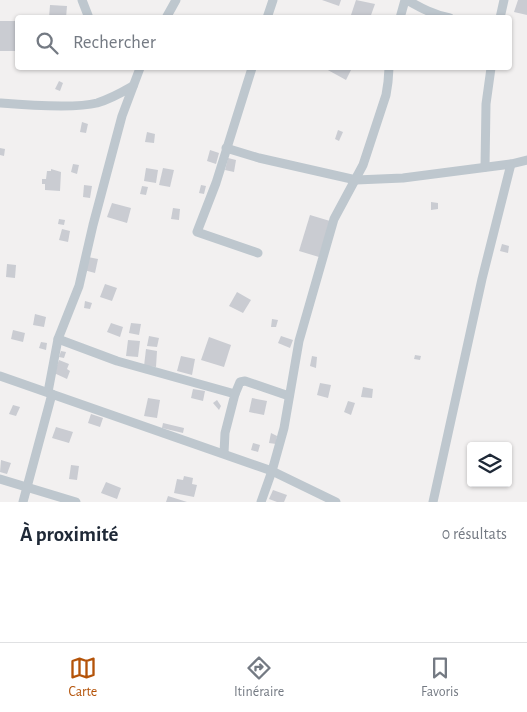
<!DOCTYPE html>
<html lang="fr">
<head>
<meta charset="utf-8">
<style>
  body { margin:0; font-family:"Alegreya Sans",sans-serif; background:#f2f2f3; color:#1f2937 }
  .controls { position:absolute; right:15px; bottom:15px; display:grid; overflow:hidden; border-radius:5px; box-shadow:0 1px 4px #0004 }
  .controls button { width:45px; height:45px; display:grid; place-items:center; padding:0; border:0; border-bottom:1px solid #e0e1e3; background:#fff; color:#1f2937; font:25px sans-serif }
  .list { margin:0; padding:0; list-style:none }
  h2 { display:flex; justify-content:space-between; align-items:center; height:65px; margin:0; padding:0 20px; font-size:21px }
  h2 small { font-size:16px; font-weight:400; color:#747a83 }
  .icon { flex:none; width:28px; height:28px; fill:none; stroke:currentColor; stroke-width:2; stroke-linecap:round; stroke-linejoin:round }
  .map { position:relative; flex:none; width:527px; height:502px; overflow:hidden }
  .search { position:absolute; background:#fff; box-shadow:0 1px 4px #0004; left:15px; right:15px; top:15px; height:55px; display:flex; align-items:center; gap:12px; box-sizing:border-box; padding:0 18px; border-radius:5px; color:#747a83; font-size:19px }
  .sheet { height:140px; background:#fff }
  nav { display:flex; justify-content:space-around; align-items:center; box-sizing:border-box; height:70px; border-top:1px solid #e0e1e3; background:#fff; font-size:14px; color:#747a83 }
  nav a { display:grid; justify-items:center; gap:2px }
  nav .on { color:#b45309 }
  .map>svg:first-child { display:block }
  .building { fill:#caccd2 }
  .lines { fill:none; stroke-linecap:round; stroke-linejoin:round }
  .street { stroke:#bec7ce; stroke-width:9 }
</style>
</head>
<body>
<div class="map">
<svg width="527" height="502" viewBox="0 0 527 502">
  <rect width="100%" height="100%" fill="#f2f0f0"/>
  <g class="building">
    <path d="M322 0H341L339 6Z"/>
    <path d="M356 0 375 4 370 18H350Z"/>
    <path d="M518 0H527V15L514 12Z"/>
    <path d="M50 5 67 6 66 18H49Z"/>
    <path d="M0 21H18L17 51H0Z"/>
    <path d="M327 68H352L346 80 326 69Z"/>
    <path d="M59 81 63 83 60 91 55 89Z"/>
    <path d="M82 122 88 124 86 133 80 132Z"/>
    <path d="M338 130 343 132 339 141 335 139Z"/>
    <path d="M147 132 155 134 154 143 145 142Z"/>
    <path d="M0 148 5 149 4 156 0 155Z"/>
    <path d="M210 150 219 153 216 164 207 161Z"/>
    <path d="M228 158 236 160 234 172 225 170Z"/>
    <path d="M73 164 79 165 77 174 71 172Z"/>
    <path d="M146 168 158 170 156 183 144 181Z"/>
    <path d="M163 168 174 170 170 187 159 185Z"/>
    <path d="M51 169 61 172 60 191 45 190V184H42V179H46L47 171H51Z"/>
    <path d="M84 185 92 186 90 198 83 197Z"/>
    <path d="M201 185 206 186 204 194 199 193Z"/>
    <path d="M142 186 148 187 146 195 140 194Z"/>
    <path d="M431 202 438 203V209L431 210Z"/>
    <path d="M112 203 131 208 127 223 107 217Z"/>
    <path d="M173 208 180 209 179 220 171 219Z"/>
    <path d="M310 215 330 221 319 257 299 251Z"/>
    <path d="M59 219 65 220 64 225 58 224Z"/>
    <path d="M62 229 70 231 68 242 59 240Z"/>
    <path d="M502 244 509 246 508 253 500 251Z"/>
    <path d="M88 257 98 259 95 273 84 270Z"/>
    <path d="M7 264 16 265 15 278 6 277Z"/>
    <path d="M105 284 117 288 112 301 100 297Z"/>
    <path d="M237 292 251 300 243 313 229 306Z"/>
    <path d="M85 301 92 303 90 309 84 308Z"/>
    <path d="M35 314 46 317 44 327 33 325Z"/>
    <path d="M272 319 278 320 276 327H271Z"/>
    <path d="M111 323 123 327 120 337 107 332Z"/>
    <path d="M131 323 141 324 139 335 129 333Z"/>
    <path d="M13 330 25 333 23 342 11 339Z"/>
    <path d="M149 336 159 338 157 347 147 346Z"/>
    <path d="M281 336 293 340 290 348 278 343Z"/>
    <path d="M209 337 231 345 224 367 201 360Z"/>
    <path d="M128 340 140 341 138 357 126 356Z"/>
    <path d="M41 342 47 343 46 350 39 348Z"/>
    <path d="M146 349 157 351 156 367 144 366Z"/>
    <path d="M61 351 66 352 64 358 59 357Z"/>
    <path d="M415 355 421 356 420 360 414 359Z"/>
    <path d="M181 356 195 359 192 375 177 371Z"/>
    <path d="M312 356 317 357 316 368 310 366Z"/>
    <path d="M59 360 69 364 67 369 70 371 67 379 54 373Z"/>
    <path d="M320 383 331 385 328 398 317 395Z"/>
    <path d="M363 387 373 389 372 398 361 397Z"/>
    <path d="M193 389 205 391 203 401 191 398Z"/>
    <path d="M148 398 160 400 157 418 144 416Z"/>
    <path d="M252 398 267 401 264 415 249 412Z"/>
    <path d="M217 400 221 406 219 410 213 403Z"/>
    <path d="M348 401 355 403 351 415 344 412Z"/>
    <path d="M13 405 20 407 16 416 9 414Z"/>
    <path d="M91 414 103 418 100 427 88 423Z"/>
    <path d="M163 423 184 428 183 433 162 428Z"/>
    <path d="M56 427 73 432 69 443 52 438Z"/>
    <path d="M271 433 277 436 276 444 269 443Z"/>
    <path d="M253 443 260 445 258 452 251 450Z"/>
    <path d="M1 460 11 463 7 474 0 472Z"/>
    <path d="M71 465 79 466 77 480 69 479Z"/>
    <path d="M184 476 193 478 192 484 197 485 194 497 174 493 177 479 183 480Z"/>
    <path d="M106 482 121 488 117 499 101 493Z"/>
    <path d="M273 490 287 495 284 502H277L269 499Z"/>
    <path d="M168 496 187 502H166Z"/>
  </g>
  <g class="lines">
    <g class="street">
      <path d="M82 0 89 18"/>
      <path d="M407 0C421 8 434 15 450 18"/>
      <path d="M166 18 176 0"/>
      <path d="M267 18 273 0"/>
      <path d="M400 18 405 0"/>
      <path d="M500 18 504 0"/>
      <path d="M252 68 216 183 197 232 258 253"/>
      <path d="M0 103C25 105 74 109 97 103 110 99 121 93 133 86"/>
      <path d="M226 148 259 158 356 180 403 178 511 164 527 160"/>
      <path d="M485 167 486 104 491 68"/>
      <path d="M58 339 117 361 235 394 225 433 224 453"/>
      <path d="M0 376 272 471 336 502"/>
      <path d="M48 392 58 339 79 286 93 225 122 116 140 68"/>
      <path d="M235 394 240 382 245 381 289 396"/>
      <path d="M0 479 76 502"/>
      <path d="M23 502 52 394"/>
      <path d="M261 502 272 471 284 428 299 341 334 219 363 165 386 95 388 82 389 68"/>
      <path d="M433 502 482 279 511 164"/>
    </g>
  </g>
</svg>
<div class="controls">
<button><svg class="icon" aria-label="layers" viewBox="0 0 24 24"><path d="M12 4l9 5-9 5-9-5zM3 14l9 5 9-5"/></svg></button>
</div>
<div class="search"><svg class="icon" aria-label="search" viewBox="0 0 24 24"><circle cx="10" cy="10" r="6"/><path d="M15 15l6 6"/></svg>Rechercher</div>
</div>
<section class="sheet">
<h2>À proximité<small>0 résultats</small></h2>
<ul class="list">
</ul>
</section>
<nav>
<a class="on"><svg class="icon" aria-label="map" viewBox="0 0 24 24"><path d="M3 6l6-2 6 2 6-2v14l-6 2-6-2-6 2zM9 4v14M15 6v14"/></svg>Carte</a>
<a><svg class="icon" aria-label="directions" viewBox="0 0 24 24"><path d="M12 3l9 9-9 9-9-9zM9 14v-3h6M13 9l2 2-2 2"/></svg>Itinéraire</a>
<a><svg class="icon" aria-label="saved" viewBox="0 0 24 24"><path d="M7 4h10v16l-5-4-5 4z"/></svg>Favoris</a>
</nav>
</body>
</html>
